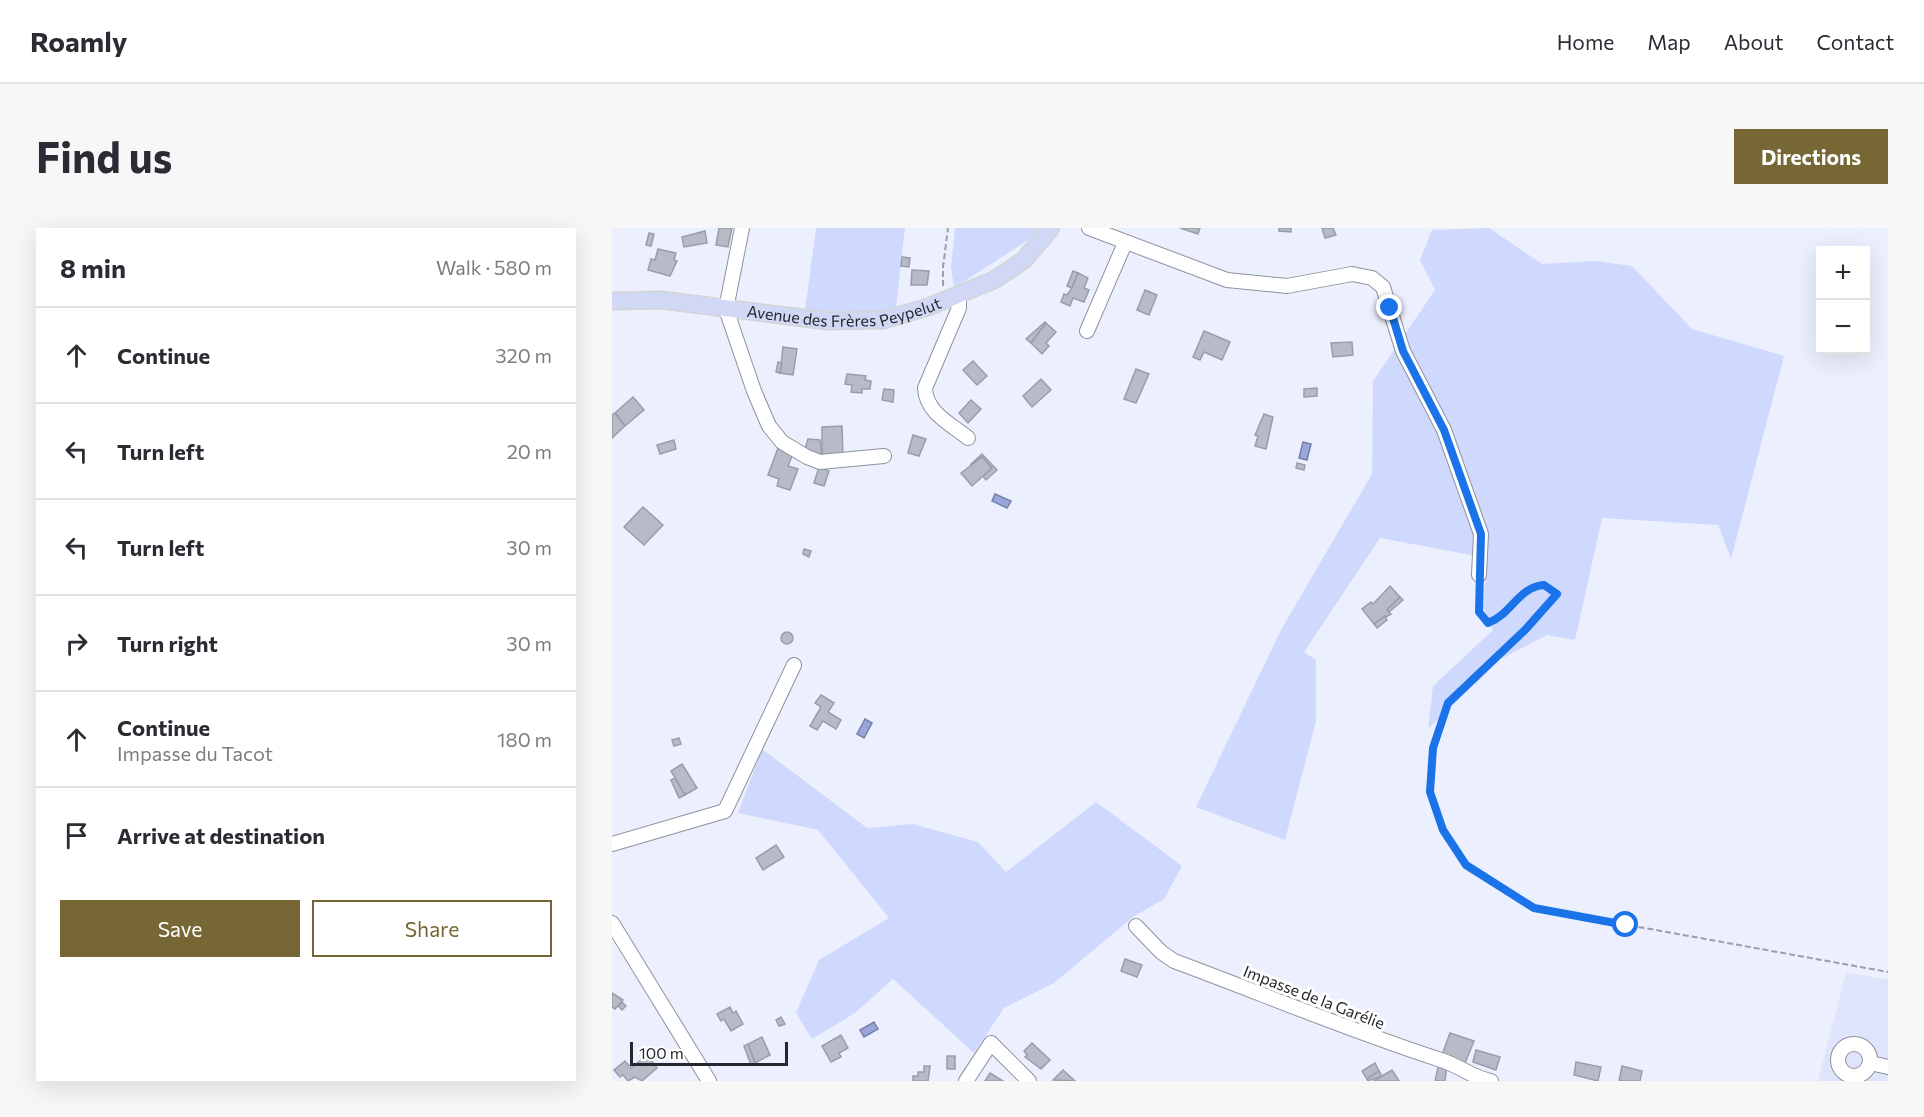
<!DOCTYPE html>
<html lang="en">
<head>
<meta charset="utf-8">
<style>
  body { margin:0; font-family:Commissioner,sans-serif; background:#f7f7f7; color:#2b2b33 }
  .controls { position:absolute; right:18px; top:18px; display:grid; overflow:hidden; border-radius:0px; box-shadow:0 6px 24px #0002 }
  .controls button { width:54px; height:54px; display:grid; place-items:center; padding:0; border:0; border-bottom:2px solid #e1e1e2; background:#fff; color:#2b2b33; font:30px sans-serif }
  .scale { position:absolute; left:18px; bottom:15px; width:158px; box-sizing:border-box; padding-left:6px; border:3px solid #26272c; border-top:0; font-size:16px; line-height:21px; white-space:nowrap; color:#26272c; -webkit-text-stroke:4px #fefefe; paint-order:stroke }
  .stop { position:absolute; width:18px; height:18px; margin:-14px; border:4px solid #1a73e8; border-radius:50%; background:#fff }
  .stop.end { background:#1a73e8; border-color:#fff; box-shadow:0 2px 6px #0008 }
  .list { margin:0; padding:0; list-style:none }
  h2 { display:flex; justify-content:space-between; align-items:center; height:78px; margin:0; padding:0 24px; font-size:26px }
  h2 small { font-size:20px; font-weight:400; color:#7c7c81 }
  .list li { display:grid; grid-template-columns:39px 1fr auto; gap:18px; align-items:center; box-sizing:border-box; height:96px; padding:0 24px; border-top:2px solid #e1e1e2 }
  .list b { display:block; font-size:22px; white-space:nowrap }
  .list p { margin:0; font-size:20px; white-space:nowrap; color:#7c7c81 }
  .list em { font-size:20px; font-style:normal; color:#7c7c81 }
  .actions { display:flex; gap:12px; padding:18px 24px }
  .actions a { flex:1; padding:14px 0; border:2px solid #766735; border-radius:0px; text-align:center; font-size:21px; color:#766735 }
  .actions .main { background:#766735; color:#fff }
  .icon { flex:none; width:33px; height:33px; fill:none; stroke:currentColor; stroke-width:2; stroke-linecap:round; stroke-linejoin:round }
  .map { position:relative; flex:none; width:1276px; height:853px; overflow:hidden; border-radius:0px }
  header { display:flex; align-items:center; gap:36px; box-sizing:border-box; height:84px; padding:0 30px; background:#fff; border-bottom:2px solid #e1e1e2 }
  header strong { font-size:28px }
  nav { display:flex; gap:33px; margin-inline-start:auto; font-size:21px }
  .intro { display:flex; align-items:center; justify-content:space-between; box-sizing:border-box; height:144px; padding:0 36px }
  h1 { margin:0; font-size:42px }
  .button { padding:15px 27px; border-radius:0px; background:#766735; color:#fff; font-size:21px; font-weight:700 }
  main { display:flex; gap:36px; padding:0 36px }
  aside { flex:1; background:#fff; border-radius:0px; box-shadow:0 6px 24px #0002 }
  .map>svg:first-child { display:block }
  .built { fill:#dee4f9 }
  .green { fill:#cfd9fe }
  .water { fill:#98a6dc; stroke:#7680a7; stroke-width:1.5 }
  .building { fill:#b7bbc8; stroke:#999daa; stroke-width:1.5 }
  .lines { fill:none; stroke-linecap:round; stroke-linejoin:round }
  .minor-casing { stroke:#8e929e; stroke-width:16 }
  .major-casing { stroke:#d4d4d5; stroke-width:19 }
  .path { stroke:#9a9da7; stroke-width:2; stroke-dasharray:6 3; stroke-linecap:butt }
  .minor { stroke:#fff; stroke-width:14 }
  .major { stroke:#d1d8f5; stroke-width:16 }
  .route { stroke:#1a73e8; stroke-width:8 }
  .labels { text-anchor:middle; stroke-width:6; stroke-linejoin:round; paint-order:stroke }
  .street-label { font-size:16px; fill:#26272c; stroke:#fefefe }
</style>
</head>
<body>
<header>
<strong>Roamly</strong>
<nav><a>Home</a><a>Map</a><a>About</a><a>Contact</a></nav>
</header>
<div class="intro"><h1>Find us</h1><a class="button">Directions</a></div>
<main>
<aside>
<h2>8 min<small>Walk · 580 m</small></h2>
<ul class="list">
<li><svg class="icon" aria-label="ahead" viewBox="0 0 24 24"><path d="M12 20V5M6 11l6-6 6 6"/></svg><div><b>Continue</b></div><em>320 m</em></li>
<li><svg class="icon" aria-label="left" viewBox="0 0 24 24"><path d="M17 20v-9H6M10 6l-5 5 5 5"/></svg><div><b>Turn left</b></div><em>20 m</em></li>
<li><svg class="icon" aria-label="left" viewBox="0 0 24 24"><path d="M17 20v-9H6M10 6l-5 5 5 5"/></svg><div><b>Turn left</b></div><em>30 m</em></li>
<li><svg class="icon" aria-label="right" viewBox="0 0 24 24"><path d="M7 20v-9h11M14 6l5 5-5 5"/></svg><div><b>Turn right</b></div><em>30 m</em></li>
<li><svg class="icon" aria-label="ahead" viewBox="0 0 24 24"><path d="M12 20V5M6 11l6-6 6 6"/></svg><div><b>Continue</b><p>Impasse du Tacot</p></div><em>180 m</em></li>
<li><svg class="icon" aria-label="arrive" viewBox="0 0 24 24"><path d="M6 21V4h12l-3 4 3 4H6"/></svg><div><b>Arrive at destination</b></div></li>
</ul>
<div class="actions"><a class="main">Save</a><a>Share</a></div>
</aside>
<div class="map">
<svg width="1276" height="853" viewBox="0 0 1276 853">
  <rect width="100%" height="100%" fill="#ecf0fe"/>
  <path class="built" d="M1234 744 1276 752V853H1206Z"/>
  <g class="green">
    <path d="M204 0H293L284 81 260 85 193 82Z"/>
    <path d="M343 0H427L421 9 342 60 339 39Z"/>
    <path d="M877 0 930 36 983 33 1020 38 1080 101 1172 128 1119 331 1106 297 990 290 963 412 935 407 889 431 816 501 821 458 881 402 871 379 875 330 768 310 692 424 704 432V493L673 612 584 579 669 402 760 246 761 153 823 62 808 32 820 2Z"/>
    <path d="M150 521 255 600 301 596 366 614 394 644 484 574 570 638 552 671 521 689 442 755 392 780 362 825 281 751 243 785 200 811 184 785 207 732 277 690 206 602 126 585Z"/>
  </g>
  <g class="water">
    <path d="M691 214 699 216 695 232 687 230Z"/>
    <path d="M383 266 399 273 395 280 380 273Z"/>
    <path d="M253 491 260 495 252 510 245 506Z"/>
    <path d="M262 794 266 801 252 809 248 802Z"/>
  </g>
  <g class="building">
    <path d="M107 0H120L116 19 104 17Z"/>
    <path d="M568 0H588L586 6Z"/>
    <path d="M667 0H679V4L667 3Z"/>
    <path d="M710 0H721L724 7 713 10Z"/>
    <path d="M93 3 95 15 72 19 70 9Z"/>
    <path d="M37 5 42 6 39 18 34 17Z"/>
    <path d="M46 21 64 25 62 32 65 33 58 48 36 42 39 31 43 32Z"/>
    <path d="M290 29 298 30 297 39 289 38Z"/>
    <path d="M300 42 317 43 315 57H299Z"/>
    <path d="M461 43 466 45 460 60 455 58Z"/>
    <path d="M466 45 476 50 472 60 477 62 472 74 461 70 458 78 449 74 452 66 455 67 460 60Z"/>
    <path d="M533 62 545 67 537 87 525 82Z"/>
    <path d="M433 94 434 95 419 115 414 111Z"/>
    <path d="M434 95 444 104 434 115 437 118 430 126 419 115Z"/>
    <path d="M592 103 618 114 610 132 592 124 588 132 581 129Z"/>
    <path d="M740 114 741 127 721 129 719 115Z"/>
    <path d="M171 119 185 121 181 147 168 145Z"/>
    <path d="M361 133 375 148 365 157 351 142Z"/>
    <path d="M166 134 170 135 168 145 164 144Z"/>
    <path d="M524 141 537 146 524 175 512 171Z"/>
    <path d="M235 146 254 148 253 152 259 153 258 161H250V165L239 164 240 157 233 156Z"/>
    <path d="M429 151 439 162 420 179 411 168Z"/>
    <path d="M705 160V168L692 169V161Z"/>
    <path d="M272 161 282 162 281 174 270 172Z"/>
    <path d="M21 169 32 182 13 198 3 185Z"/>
    <path d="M359 172 369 181 356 195 347 185Z"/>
    <path d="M3 185 13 198 0 210V187Z"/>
    <path d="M652 186 661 189 654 221 643 218 646 208 643 207Z"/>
    <path d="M230 198 231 228 210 229V199Z"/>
    <path d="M301 207 314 211 307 228 296 225Z"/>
    <path d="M196 211 208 212 210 227 192 224Z"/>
    <path d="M62 212 64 221 48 226 45 217Z"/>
    <path d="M166 220 181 226 176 238 186 241 178 262 165 258 167 251 156 247Z"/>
    <path d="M370 226 385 242 374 252 371 248 380 240 370 229 358 237Z"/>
    <path d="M370 229 380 240 360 258 349 245Z"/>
    <path d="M685 235 693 237 692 242 684 240Z"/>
    <path d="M207 239 217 243 212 258 202 255Z"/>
    <path d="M31 279 51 297 32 317 12 299Z"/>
    <path d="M192 321 199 323 197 329 191 326Z"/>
    <path d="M778 358 788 369 775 382 779 386 762 396 750 381 759 374 761 376Z"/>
    <path d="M788 369 791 372 777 384 775 382Z"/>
    <path d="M773 388 775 392 765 400 762 396Z"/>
    <circle cx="175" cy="410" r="6"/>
    <path d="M209 467 222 475 216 484 229 492 224 501 211 493 205 502 198 498 209 479 203 475Z"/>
    <path d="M67 510 69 516 62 518 60 512Z"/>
    <path d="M70 536 85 560 73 567 59 543Z"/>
    <path d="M63 550 73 567 67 570 59 552Z"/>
    <path d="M164 617 172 629 151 642 144 630Z"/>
    <path d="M513 731 530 737 525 749 509 743Z"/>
    <path d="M0 765 11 772 3 781 0 779Z"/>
    <path d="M10 774 14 778 10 782 6 778Z"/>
    <path d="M118 779 121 785 124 783 131 796 119 803 112 791 109 793 105 786Z"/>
    <path d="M169 789 173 796 167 798 164 792Z"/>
    <path d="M838 805 862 813 853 835 830 827Z"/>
    <path d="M229 807 236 820 227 825 229 829 219 834 210 818Z"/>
    <path d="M150 809 158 827 143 835 136 816Z"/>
    <path d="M420 815 438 832 429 841 413 829 415 827 412 823Z"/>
    <path d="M136 816 143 835 139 837 132 818Z"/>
    <path d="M864 822 888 829 884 842 861 834Z"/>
    <path d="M35 827 45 840 30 853 23 849 16 853 11 847 8 849 2 842 13 833 19 840Z"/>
    <rect x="335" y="828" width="8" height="13"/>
    <path d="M964 834 989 839 986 853 962 847Z"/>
    <path d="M763 835 767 843 755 851 750 843Z"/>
    <path d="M827 835 835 837 833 853H823Z"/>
    <path d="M312 838H318L316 853H301V848H306V844H312Z"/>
    <path d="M1010 838 1030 843 1028 853H1007Z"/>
    <path d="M451 842 463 853 441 852Z"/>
    <path d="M780 842 787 853H762L770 848Z"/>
    <path d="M767 843 770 848 756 853 755 851Z"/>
    <path d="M378 845 391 853H373Z"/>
  </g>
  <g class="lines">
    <defs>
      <g id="minor">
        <path d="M130 0 114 81 142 163 157 198 170 214 195 229 208 234 272 228"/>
        <path d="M477 0 615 52 675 58 740 46 760 50 771 59 791 123 832 202 869 306 867 347"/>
        <path d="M347 68V80L313 160C314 185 339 196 356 210"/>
        <path d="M475 103 513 15"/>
        <path d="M0 616 113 583 182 437"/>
        <path d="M0 695 97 853"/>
        <path d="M524 698 549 724 562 733C651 766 739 803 829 832 848 838 859 849 879 853"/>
        <circle cx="1242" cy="832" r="16"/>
        <path d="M1258 835 1276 839"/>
        <path d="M354 853 379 815 417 853"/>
      </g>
      <g id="major">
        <path id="s1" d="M0 73 49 72 215 93 272 92 316 79 382 52 412 32 439 0"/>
      </g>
    </defs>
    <use href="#minor" class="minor-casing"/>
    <use href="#major" class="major-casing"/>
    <g class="path">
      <path d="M331 58V39L336 0"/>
      <path d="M867 359V385L876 395C898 387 906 359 931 357L945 365 913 402 836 475 821 520 818 564 831 602 854 637 922 680 1276 744"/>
    </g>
    <use href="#minor" class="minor"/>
    <use href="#major" class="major"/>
  </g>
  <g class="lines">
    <path class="route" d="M778 80 791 123 832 202 869 306 867 384 876 395C899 387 906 359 932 357L945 366 913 402 836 475 821 520 818 564 831 602 854 637 922 680 1014 697"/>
  </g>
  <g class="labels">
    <g class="street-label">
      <text dy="6" stroke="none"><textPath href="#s1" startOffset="234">Avenue des Frères Peypelut</textPath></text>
      <text transform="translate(702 769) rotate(21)" y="6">Impasse de la Garélie</text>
    </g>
  </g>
</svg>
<div class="controls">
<button>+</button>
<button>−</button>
</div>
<div class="scale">100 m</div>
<div class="stop" style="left:1014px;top:697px"></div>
<div class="stop end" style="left:778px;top:80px"></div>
</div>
</main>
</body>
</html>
